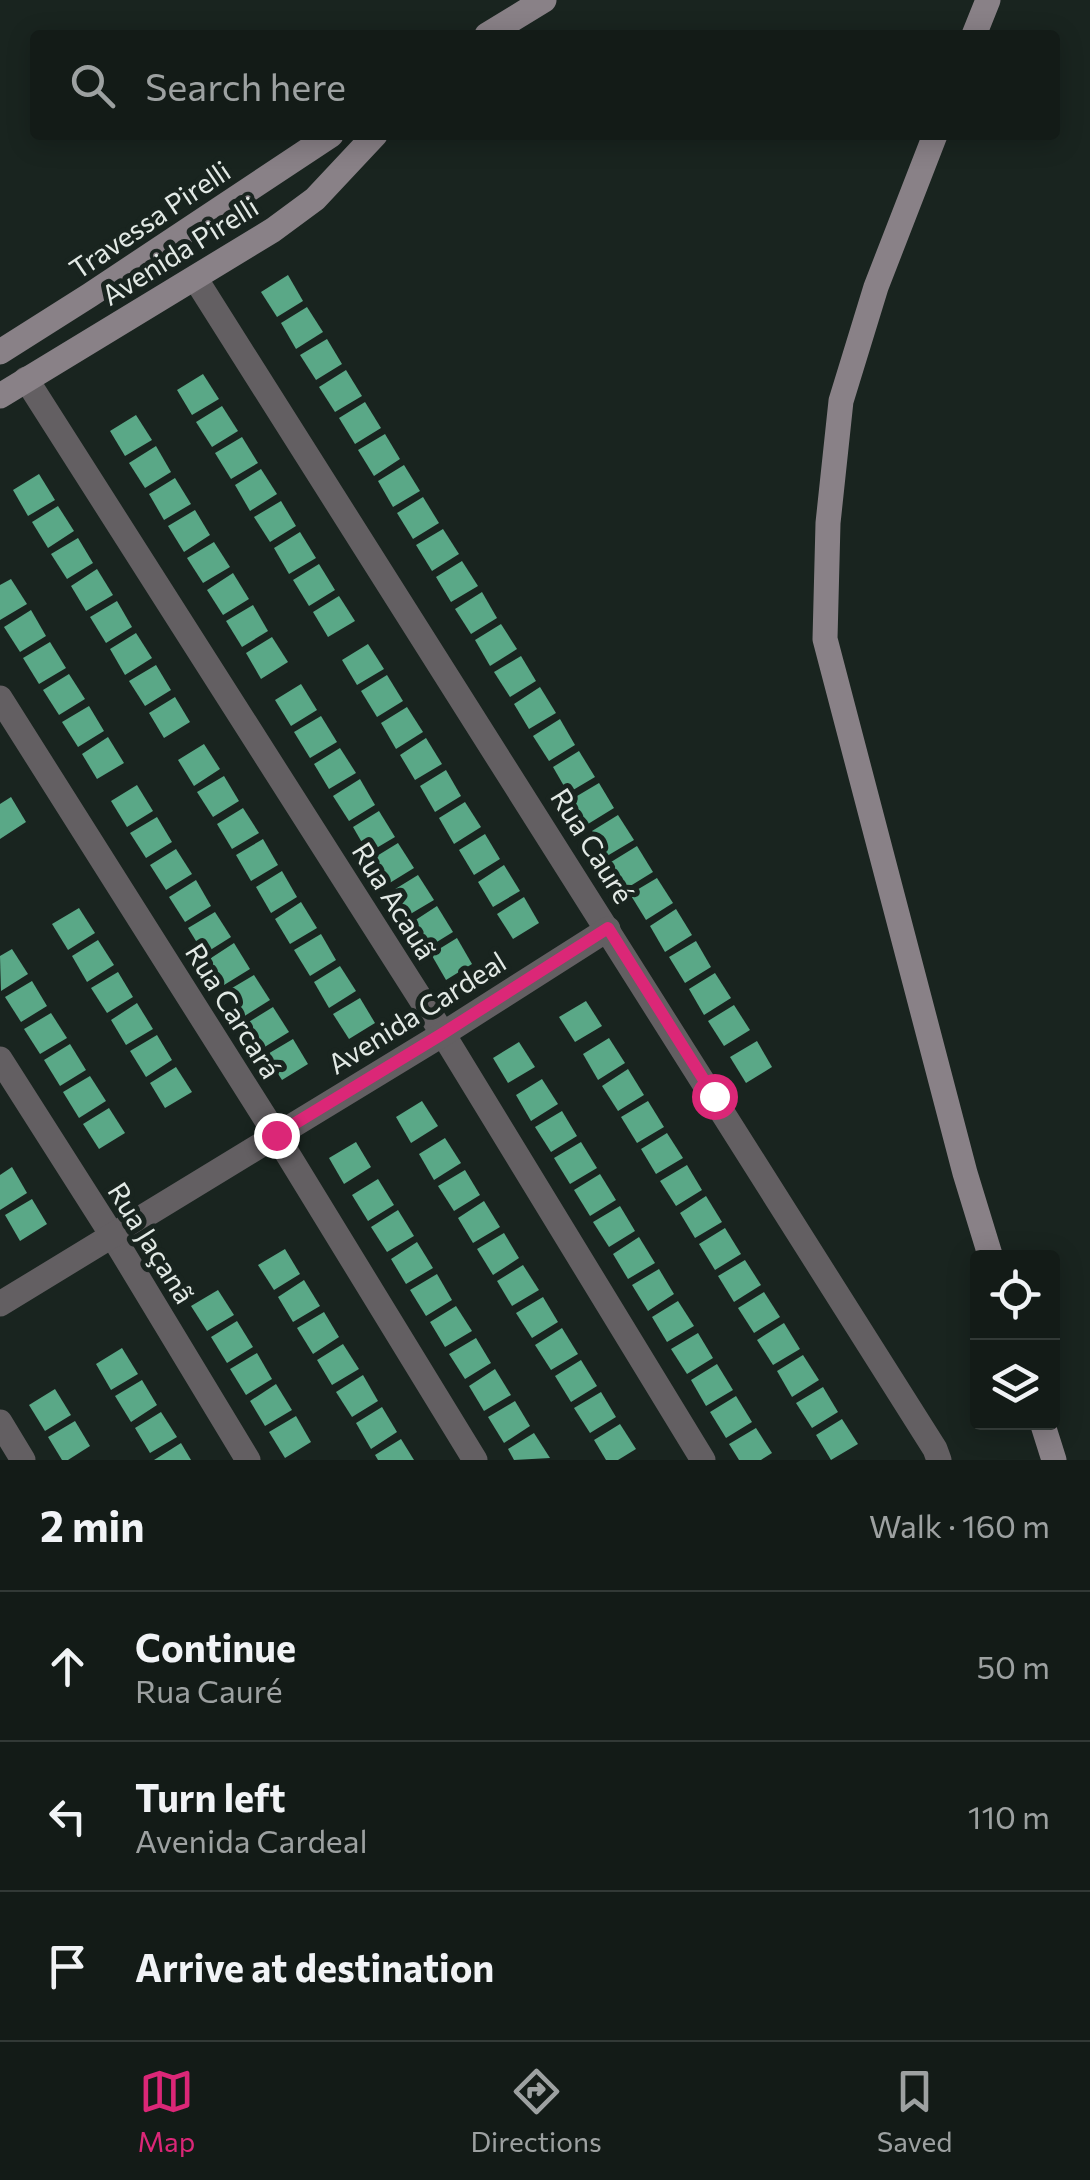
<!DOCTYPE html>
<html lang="en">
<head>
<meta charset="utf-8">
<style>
  body { margin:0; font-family:Commissioner,sans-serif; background:#202824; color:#f1f3f6 }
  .controls { position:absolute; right:30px; bottom:30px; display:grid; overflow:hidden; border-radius:10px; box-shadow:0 5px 25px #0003 }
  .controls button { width:90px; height:90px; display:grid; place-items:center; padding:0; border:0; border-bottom:2px solid #323936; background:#131b17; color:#f1f3f6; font:50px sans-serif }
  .stop { position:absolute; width:30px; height:30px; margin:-22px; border:8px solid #db2777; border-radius:50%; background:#fff }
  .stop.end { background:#db2777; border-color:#fff; box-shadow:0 2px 10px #0008 }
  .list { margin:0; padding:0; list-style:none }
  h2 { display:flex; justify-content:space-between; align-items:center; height:130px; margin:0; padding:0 40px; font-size:42px }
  h2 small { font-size:32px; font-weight:400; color:#9da1a1 }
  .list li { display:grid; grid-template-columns:65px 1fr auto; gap:30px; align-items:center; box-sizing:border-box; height:150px; padding:0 40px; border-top:2px solid #323936 }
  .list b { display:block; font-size:38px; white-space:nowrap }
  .list p { margin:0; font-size:32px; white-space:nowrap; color:#9da1a1 }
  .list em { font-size:32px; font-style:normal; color:#9da1a1 }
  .icon { flex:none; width:55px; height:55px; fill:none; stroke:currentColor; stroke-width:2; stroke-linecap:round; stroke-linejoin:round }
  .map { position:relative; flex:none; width:1090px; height:1460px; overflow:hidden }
  .search { position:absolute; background:#131b17; box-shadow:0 5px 25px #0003; left:30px; right:30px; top:30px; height:110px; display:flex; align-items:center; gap:25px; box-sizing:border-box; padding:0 35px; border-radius:10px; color:#9da1a1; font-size:38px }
  .sheet { height:580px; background:#131b17 }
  nav { display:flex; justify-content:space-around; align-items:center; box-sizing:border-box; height:140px; border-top:2px solid #323936; background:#131b17; font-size:28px; color:#9da1a1 }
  nav a { display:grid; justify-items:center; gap:5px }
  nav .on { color:#db2777 }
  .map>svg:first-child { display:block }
  .building { fill:#5aa887 }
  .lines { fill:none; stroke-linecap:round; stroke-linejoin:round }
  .street { stroke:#635f62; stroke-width:25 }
  .secondary { stroke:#898187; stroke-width:25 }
  .route { stroke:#db2777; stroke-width:12 }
  .labels { text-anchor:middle; stroke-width:10; stroke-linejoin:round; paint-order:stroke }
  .street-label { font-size:28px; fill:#e2e9e5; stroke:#19241f }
</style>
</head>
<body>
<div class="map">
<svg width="1090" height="1460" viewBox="0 0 1090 1460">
  <rect width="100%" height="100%" fill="#19241f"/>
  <g class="building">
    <path d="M288 275 303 301 277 317 261 292Z"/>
    <path d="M307 307 323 332 296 349 281 323Z"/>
    <path d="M327 339 342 364 316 380 300 355Z"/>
    <path d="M346 370 362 396 335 412 319 387Z"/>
    <path d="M203 374 219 399 192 415 177 390Z"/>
    <path d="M365 402 381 428 355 444 339 418Z"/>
    <path d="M222 406 238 431 212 447 196 422Z"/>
    <path d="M136 415 152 440 125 456 110 431Z"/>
    <path d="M385 434 400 459 374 476 358 450Z"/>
    <path d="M242 437 258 463 231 479 215 453Z"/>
    <path d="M156 446 171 472 145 488 129 463Z"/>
    <path d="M404 465 420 491 393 507 378 481Z"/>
    <path d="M261 469 277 494 250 511 235 485Z"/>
    <path d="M39 474 55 500 28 516 13 490Z"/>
    <path d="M175 478 191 504 164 520 149 494Z"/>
    <path d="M423 497 439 523 413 539 397 513Z"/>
    <path d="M281 501 296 526 270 542 254 517Z"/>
    <path d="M58 506 74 531 48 548 32 522Z"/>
    <path d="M195 510 210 535 184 552 168 526Z"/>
    <path d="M443 529 459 554 432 571 416 545Z"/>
    <path d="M300 532 316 558 289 574 274 548Z"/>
    <path d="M78 538 93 563 67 579 51 554Z"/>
    <path d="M214 542 230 567 203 583 187 558Z"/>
    <path d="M462 561 478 586 451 602 436 577Z"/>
    <path d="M319 564 335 590 309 606 293 580Z"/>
    <path d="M97 569 113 595 86 611 71 586Z"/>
    <path d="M233 573 249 599 223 615 207 590Z"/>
    <path d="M11 579 27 604 0 620V585Z"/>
    <path d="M482 592 497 618 471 634 455 609Z"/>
    <path d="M339 596 355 621 328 637 313 612Z"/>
    <path d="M117 601 132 627 106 643 90 617Z"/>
    <path d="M253 605 268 631 242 647 226 621Z"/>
    <path d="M31 610 46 636 20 652 4 627Z"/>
    <path d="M501 624 517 649 490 666 475 640Z"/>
    <path d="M136 633 152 658 125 675 110 649Z"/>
    <path d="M272 637 288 662 261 679 246 653Z"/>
    <path d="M50 642 66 668 39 684 23 658Z"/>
    <path d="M368 644 384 669 357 685 342 660Z"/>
    <path d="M521 656 536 681 510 697 494 672Z"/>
    <path d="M156 665 171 690 145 706 129 681Z"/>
    <path d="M69 674 85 699 59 715 43 690Z"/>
    <path d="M387 675 403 701 377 717 361 691Z"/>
    <path d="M301 684 317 710 291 726 275 700Z"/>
    <path d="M540 687 556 713 529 729 514 704Z"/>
    <path d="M175 697 190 722 164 738 149 713Z"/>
    <path d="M89 706 104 731 78 747 62 722Z"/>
    <path d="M407 707 423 732 396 749 381 723Z"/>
    <path d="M321 716 337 742 310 758 294 732Z"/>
    <path d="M560 719 575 745 549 761 533 736Z"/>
    <path d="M108 737 124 763 97 779 82 754Z"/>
    <path d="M426 738 442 764 415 780 400 755Z"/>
    <path d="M204 744 220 769 194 786 178 760Z"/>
    <path d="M340 748 356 773 329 789 314 764Z"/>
    <path d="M579 751 595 777 568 793 553 767Z"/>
    <path d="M446 770 461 796 435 812 420 786Z"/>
    <path d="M224 776 239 801 213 817 197 792Z"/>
    <path d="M360 779 375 805 349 821 333 796Z"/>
    <path d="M599 783 614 808 588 824 572 799Z"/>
    <path d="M137 785 153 811 127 827 111 801Z"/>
    <path d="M11 797 26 822 0 839V804Z"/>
    <path d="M465 802 481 827 454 844 439 818Z"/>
    <path d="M243 808 259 833 232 849 217 824Z"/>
    <path d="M379 811 395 837 368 853 353 827Z"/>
    <path d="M618 815 634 840 607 856 592 831Z"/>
    <path d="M157 817 172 842 146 858 130 833Z"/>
    <path d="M485 834 500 859 474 875 459 850Z"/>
    <path d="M263 839 278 865 251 881 236 855Z"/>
    <path d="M398 843 414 868 388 884 372 859Z"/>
    <path d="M637 846 653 872 627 888 611 862Z"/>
    <path d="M176 849 192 874 166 890 150 865Z"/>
    <path d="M504 865 520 891 493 907 478 882Z"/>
    <path d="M282 871 297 897 271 913 256 887Z"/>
    <path d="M418 875 434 900 407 916 392 891Z"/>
    <path d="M657 878 673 903 646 920 630 894Z"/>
    <path d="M196 880 211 906 185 922 169 897Z"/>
    <path d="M524 897 539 923 513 939 497 914Z"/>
    <path d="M301 902 317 928 290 944 275 919Z"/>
    <path d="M437 906 453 932 427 948 411 923Z"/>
    <path d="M79 908 95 933 68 950 52 924Z"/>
    <path d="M676 909 692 935 665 952 650 926Z"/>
    <path d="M215 912 231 937 204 954 188 928Z"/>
    <path d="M321 934 336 960 310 976 294 950Z"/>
    <path d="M457 938 472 964 446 980 431 954Z"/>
    <path d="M98 940 114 965 87 982 72 956Z"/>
    <path d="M696 941 711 967 685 983 669 957Z"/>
    <path d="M234 943 250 969 224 985 208 960Z"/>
    <path d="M12 949 28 974 1 991 0 956Z"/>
    <path d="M340 966 356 991 329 1008 314 982Z"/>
    <path d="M118 972 133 997 107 1013 91 988Z"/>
    <path d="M715 973 731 998 704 1015 689 989Z"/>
    <path d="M254 975 270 1000 243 1017 227 991Z"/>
    <path d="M32 981 47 1006 21 1022 5 997Z"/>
    <path d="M360 998 375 1023 349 1039 333 1014Z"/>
    <path d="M586 1001 602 1026 575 1042 559 1017Z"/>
    <path d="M137 1003 153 1029 126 1045 111 1020Z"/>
    <path d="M734 1005 750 1030 724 1046 708 1021Z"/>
    <path d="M273 1007 289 1032 263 1048 247 1023Z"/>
    <path d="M51 1013 67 1038 40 1054 24 1029Z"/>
    <path d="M157 1035 172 1060 146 1077 130 1051Z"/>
    <path d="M609 1038 625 1063 598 1080 583 1054Z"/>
    <path d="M293 1039 308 1064 282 1080 266 1055Z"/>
    <path d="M757 1041 772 1067 746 1083 730 1057Z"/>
    <path d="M519 1042 535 1067 508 1083 493 1058Z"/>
    <path d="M70 1044 86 1070 60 1086 44 1060Z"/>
    <path d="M176 1067 192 1092 165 1108 150 1083Z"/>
    <path d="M628 1069 644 1095 618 1111 602 1086Z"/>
    <path d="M90 1076 106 1101 79 1118 63 1092Z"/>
    <path d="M542 1079 558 1104 531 1121 516 1095Z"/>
    <path d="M422 1101 438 1126 411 1143 396 1117Z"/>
    <path d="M648 1101 664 1127 637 1143 621 1117Z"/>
    <path d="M109 1108 125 1133 99 1149 83 1124Z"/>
    <path d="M562 1111 577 1136 551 1152 535 1127Z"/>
    <path d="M667 1133 683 1158 656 1174 641 1149Z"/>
    <path d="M445 1138 461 1163 434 1180 419 1154Z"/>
    <path d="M356 1142 371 1167 344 1184 329 1158Z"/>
    <path d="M581 1142 597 1168 570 1184 554 1158Z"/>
    <path d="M687 1165 702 1190 676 1206 660 1181Z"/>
    <path d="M12 1167 27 1193 0 1210V1175Z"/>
    <path d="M465 1170 480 1195 454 1211 438 1186Z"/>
    <path d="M600 1174 616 1200 590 1216 574 1190Z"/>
    <path d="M378 1179 394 1205 368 1221 352 1195Z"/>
    <path d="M706 1196 722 1222 695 1238 680 1213Z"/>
    <path d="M32 1199 47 1224 20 1241 5 1215Z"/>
    <path d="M484 1201 500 1227 473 1243 458 1218Z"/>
    <path d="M620 1206 635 1231 609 1247 593 1222Z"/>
    <path d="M398 1210 414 1236 387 1252 371 1227Z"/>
    <path d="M725 1228 741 1254 715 1270 699 1244Z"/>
    <path d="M504 1233 519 1258 493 1275 477 1249Z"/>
    <path d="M639 1237 655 1263 628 1279 613 1254Z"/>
    <path d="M417 1242 433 1268 406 1284 391 1259Z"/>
    <path d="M285 1249 300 1274 274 1290 258 1265Z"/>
    <path d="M745 1260 761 1285 734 1302 718 1276Z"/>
    <path d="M523 1265 539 1290 512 1306 497 1281Z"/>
    <path d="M659 1269 674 1294 648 1311 632 1285Z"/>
    <path d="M437 1274 452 1300 426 1316 410 1290Z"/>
    <path d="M304 1280 320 1306 293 1322 278 1297Z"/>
    <path d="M218 1290 234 1315 207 1331 191 1306Z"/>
    <path d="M764 1292 780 1317 754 1333 738 1308Z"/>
    <path d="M543 1297 558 1322 532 1338 516 1313Z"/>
    <path d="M678 1301 694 1326 667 1342 652 1317Z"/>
    <path d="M456 1306 472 1331 445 1347 430 1322Z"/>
    <path d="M324 1312 339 1337 313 1354 297 1328Z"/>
    <path d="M237 1321 253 1347 227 1363 211 1337Z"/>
    <path d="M784 1323 800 1349 773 1365 757 1340Z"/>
    <path d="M562 1328 578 1354 551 1370 535 1345Z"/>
    <path d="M698 1333 713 1358 687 1374 671 1349Z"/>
    <path d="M476 1338 491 1363 465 1379 449 1354Z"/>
    <path d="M343 1344 359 1369 332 1385 317 1360Z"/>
    <path d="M122 1348 138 1374 111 1390 96 1364Z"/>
    <path d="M257 1353 272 1379 246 1395 230 1369Z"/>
    <path d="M803 1355 819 1380 792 1397 777 1371Z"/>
    <path d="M581 1360 597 1386 571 1402 555 1376Z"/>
    <path d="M717 1364 733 1390 706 1406 691 1380Z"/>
    <path d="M495 1369 511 1395 484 1411 469 1386Z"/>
    <path d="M363 1375 378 1401 352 1417 336 1392Z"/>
    <path d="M142 1380 157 1405 131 1422 115 1396Z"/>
    <path d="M276 1384 292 1410 265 1426 250 1401Z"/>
    <path d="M823 1387 838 1412 812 1428 796 1403Z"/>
    <path d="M55 1389 71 1415 45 1431 29 1405Z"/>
    <path d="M601 1392 616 1417 590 1433 574 1408Z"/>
    <path d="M736 1396 752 1422 726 1438 710 1412Z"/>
    <path d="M515 1401 530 1426 504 1443 488 1417Z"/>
    <path d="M382 1407 397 1432 371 1449 356 1423Z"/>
    <path d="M161 1412 177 1437 150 1453 135 1428Z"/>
    <path d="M296 1416 311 1442 285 1458 269 1432Z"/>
    <path d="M842 1419 858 1444 831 1460 816 1435Z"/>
    <path d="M75 1421 90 1446 68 1460H62L48 1437Z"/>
    <path d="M620 1424 636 1449 618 1460H606L594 1440Z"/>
    <path d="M756 1428 772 1453 761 1460H739L729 1444Z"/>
    <path d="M534 1433 550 1458 514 1460 508 1449Z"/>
    <path d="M401 1439 414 1460H378L375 1455Z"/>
    <path d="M181 1443 191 1460H154Z"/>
  </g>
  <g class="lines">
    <g class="street">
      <path d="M195 278 935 1449 939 1460"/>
      <path d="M26 379 443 1034 703 1460"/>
      <path d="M0 698 276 1135 475 1460"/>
      <path d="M0 1059 112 1235 248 1460"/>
      <path d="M0 1304 443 1034 608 929"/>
      <path d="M0 1422 23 1460"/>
    </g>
    <g class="secondary">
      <path d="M487 35 544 0"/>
      <path d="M974 35 988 0"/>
      <path d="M935 135 876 287 841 401 828 523 825 639 965 1173 991 1258"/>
      <path d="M0 352 90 295 331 135"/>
      <path d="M0 396 273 230 315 199 375 135"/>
      <path d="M1042 1422 1054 1460"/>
    </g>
  </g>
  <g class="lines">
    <path class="route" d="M276 1135 442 1034 608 928 714 1096"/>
  </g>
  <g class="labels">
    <g class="street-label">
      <text transform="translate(150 220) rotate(-34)" y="10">Travessa Pirelli</text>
      <text transform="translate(180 251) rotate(-32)" y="10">Avenida Pirelli</text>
      <text transform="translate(592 846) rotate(58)" y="10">Rua Cauré</text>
      <text transform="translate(394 901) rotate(58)" y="10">Rua Acauã</text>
      <text transform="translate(233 1011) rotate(58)" y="10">Rua Carcará</text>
      <text transform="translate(417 1013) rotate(-32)" y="10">Avenida Cardeal</text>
      <text transform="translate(151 1243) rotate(58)" y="10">Rua Jaçanã</text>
    </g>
  </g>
</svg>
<div class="controls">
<button><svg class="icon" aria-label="locate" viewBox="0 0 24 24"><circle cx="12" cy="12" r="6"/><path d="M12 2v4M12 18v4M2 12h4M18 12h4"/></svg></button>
<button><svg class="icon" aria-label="layers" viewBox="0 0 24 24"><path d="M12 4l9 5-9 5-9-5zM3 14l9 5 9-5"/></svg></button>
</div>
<div class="stop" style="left:714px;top:1096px"></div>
<div class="stop end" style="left:276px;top:1135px"></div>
<div class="search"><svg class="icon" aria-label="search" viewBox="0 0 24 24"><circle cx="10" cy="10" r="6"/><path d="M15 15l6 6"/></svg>Search here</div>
</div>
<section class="sheet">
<h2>2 min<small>Walk · 160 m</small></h2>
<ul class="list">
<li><svg class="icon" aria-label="ahead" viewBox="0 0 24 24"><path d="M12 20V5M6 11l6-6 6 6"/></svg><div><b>Continue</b><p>Rua Cauré</p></div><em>50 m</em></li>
<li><svg class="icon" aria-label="left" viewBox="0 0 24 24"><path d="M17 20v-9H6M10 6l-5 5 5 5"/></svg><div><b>Turn left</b><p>Avenida Cardeal</p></div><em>110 m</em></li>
<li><svg class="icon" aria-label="arrive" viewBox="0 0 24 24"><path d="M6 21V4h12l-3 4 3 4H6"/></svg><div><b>Arrive at destination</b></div></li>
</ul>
</section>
<nav>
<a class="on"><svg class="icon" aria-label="map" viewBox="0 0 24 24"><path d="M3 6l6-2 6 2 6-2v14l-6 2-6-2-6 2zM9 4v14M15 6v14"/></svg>Map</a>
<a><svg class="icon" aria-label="directions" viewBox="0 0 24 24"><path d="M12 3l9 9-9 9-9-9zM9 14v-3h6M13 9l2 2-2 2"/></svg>Directions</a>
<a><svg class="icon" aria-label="saved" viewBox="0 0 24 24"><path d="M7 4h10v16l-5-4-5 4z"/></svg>Saved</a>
</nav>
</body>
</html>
